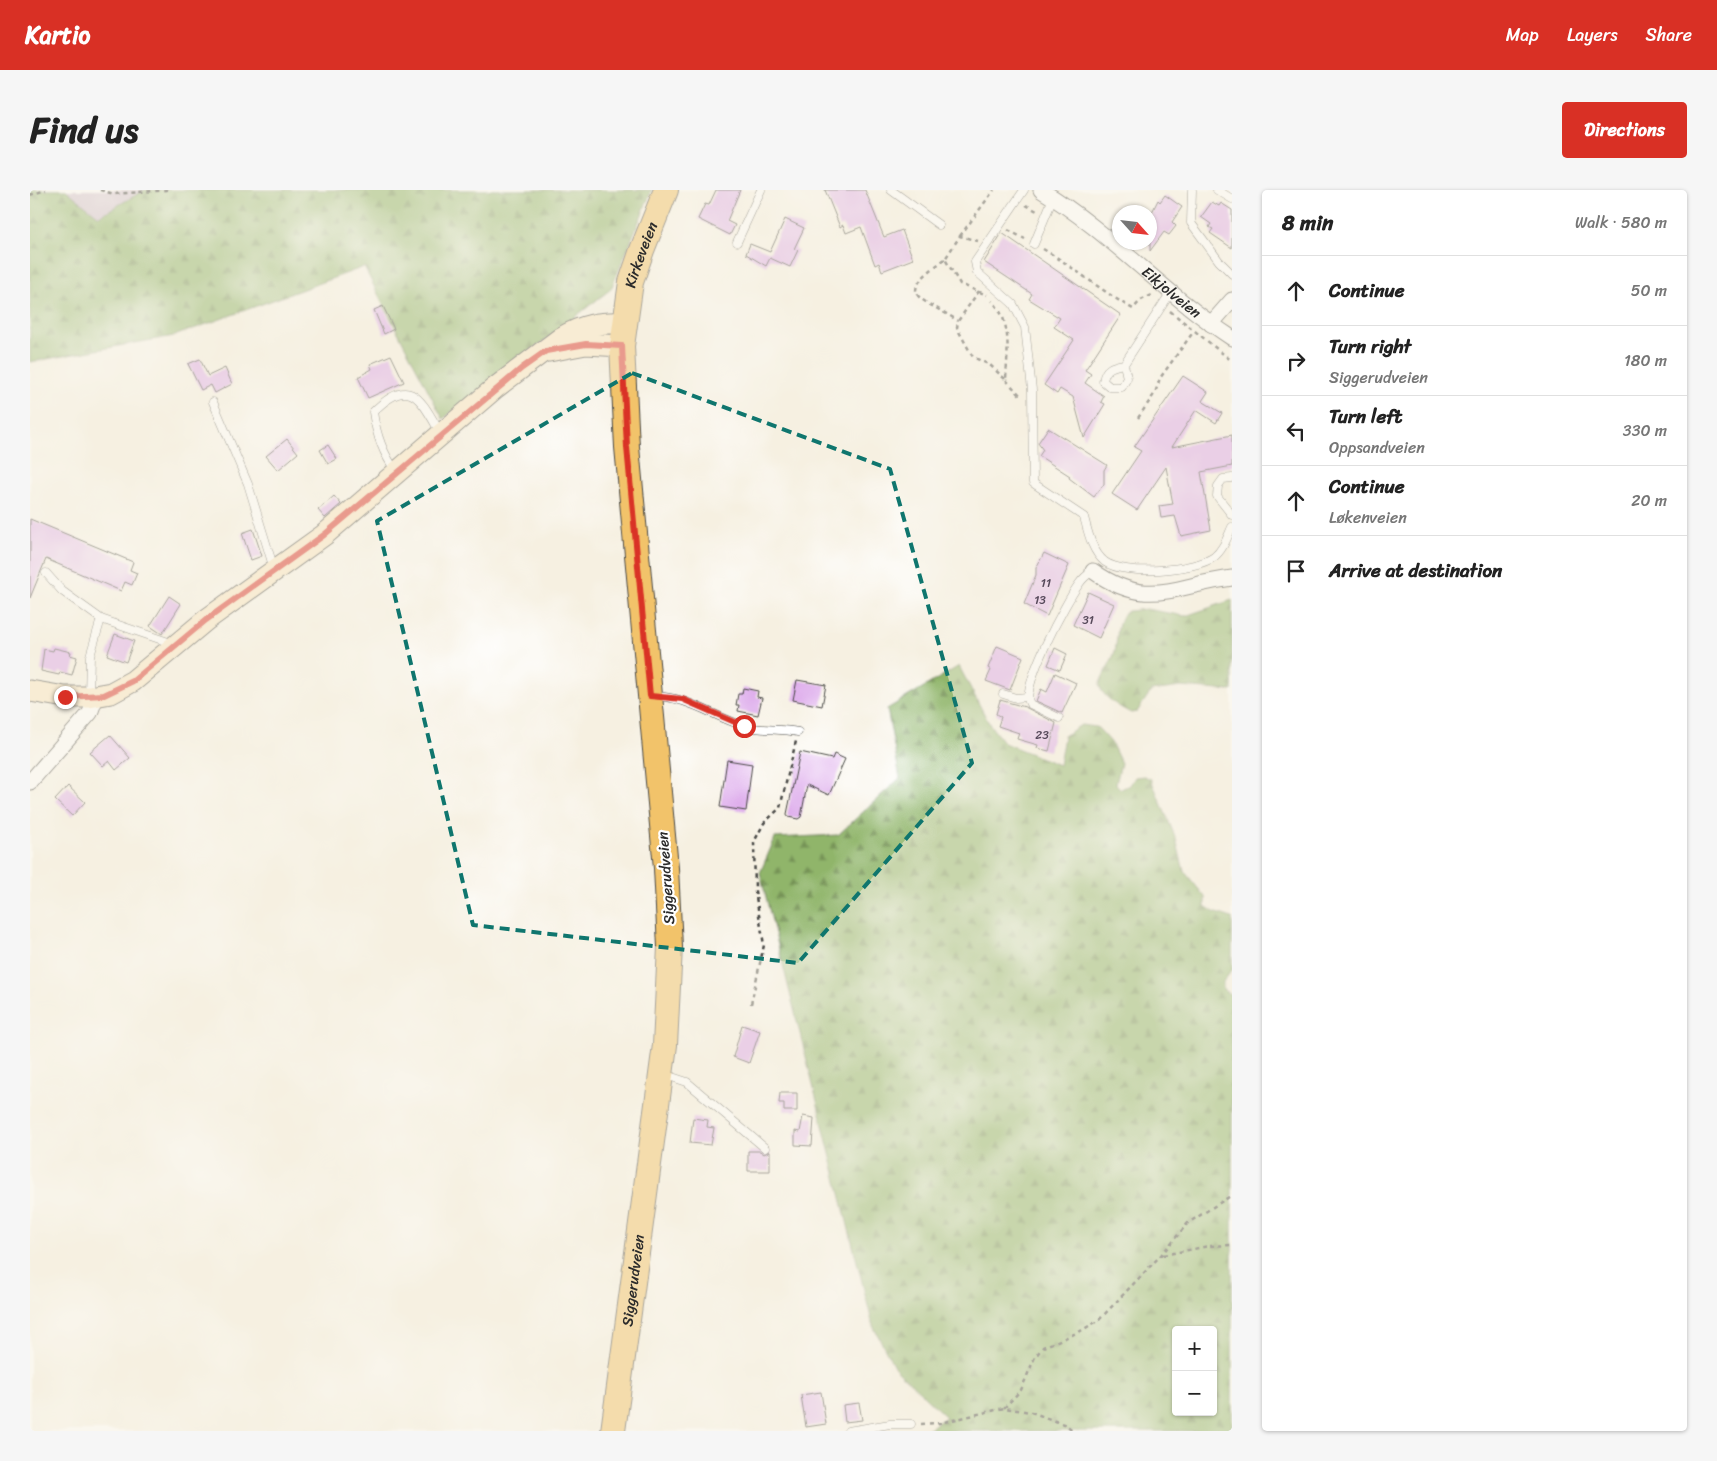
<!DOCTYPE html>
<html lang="en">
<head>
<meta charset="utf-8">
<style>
  body { margin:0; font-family:Sriracha,sans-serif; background:#f6f6f6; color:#222 }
  .controls { position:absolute; right:15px; bottom:15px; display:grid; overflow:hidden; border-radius:5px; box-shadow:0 1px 4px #0004 }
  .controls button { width:45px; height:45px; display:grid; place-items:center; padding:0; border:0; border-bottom:1px solid #e0e0e0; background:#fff; color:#222; font:25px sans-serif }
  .compass { position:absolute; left:1082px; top:15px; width:45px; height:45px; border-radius:50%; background:#fff; box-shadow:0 1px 4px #0004; rotate:117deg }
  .stop { position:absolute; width:15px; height:15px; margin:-11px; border:4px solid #d93025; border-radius:50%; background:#fff }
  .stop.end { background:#d93025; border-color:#fff; box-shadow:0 1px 5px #0008 }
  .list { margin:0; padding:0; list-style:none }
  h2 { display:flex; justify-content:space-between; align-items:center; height:65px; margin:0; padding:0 20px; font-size:21px }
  h2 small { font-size:16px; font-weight:400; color:#767676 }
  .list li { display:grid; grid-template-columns:32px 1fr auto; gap:15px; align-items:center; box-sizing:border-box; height:70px; padding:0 20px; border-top:1px solid #e0e0e0 }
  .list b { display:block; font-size:19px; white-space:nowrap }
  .list p { margin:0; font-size:16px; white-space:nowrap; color:#767676 }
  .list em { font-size:16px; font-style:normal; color:#767676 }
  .icon { flex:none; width:28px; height:28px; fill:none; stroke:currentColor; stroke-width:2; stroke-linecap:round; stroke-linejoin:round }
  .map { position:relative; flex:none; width:1202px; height:1241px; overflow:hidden; border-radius:5px }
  header { display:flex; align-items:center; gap:30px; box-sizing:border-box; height:70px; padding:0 25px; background:#d93025; color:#fff }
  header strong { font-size:24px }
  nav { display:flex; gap:28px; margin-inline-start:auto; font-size:18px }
  .intro { display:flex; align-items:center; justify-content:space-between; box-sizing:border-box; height:120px; padding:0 30px }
  h1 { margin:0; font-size:35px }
  .button { padding:12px 22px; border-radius:5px; background:#d93025; color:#fff; font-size:18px; font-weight:700 }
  main { display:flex; gap:30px; padding:0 30px }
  aside { flex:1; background:#fff; border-radius:5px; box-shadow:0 1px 4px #0004 }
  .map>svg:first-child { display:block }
  .industrial { fill:#cfbdcf }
  .forest { fill:url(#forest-firs); stroke:#5e704a; fill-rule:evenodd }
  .building { fill:#dba6ea }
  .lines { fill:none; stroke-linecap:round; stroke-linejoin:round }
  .lane-casing { stroke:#494946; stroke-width:9 }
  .street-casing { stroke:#494946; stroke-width:17 }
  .secondary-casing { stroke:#494946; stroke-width:23 }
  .primary-casing { stroke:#494946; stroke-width:26 }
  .path { stroke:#494946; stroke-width:2.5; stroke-dasharray:4 4; stroke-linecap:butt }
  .lane { stroke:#fff; stroke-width:8 }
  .street { stroke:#fff; stroke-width:15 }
  .secondary { stroke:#fae7c3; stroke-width:21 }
  .primary { stroke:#f2c36a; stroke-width:24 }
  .route { stroke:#d93025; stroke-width:6 }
  .marked { fill:none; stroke:#0f766e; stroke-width:4; stroke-dasharray:10 6; stroke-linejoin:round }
  .labels { text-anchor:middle; stroke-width:4.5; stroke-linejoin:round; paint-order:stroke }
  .number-label { font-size:12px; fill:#574a5b }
  .street-label { font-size:15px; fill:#2b2b2b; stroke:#fff }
</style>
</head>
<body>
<header>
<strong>Kartio</strong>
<nav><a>Map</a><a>Layers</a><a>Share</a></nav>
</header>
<div class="intro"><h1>Find us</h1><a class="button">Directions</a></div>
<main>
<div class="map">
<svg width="1202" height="1241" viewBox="0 0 1202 1241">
  <defs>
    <pattern id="forest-firs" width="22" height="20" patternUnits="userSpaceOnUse" patternTransform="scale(1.25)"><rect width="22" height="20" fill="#90b56a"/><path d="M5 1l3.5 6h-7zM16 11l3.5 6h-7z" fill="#769357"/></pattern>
  </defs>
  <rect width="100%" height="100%" fill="#fff"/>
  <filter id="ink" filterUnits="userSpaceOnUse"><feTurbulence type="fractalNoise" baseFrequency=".02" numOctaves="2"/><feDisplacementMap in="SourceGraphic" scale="10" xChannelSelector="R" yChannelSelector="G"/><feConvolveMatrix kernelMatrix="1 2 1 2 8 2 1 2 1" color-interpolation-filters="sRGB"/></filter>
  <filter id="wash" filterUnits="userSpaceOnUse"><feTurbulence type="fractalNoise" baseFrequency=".0096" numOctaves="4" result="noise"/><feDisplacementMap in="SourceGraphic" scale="20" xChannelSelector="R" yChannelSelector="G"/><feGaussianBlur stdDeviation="1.12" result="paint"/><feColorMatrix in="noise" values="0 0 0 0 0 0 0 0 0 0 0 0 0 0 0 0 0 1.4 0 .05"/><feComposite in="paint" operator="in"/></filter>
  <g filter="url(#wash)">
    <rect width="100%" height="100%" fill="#f6f0e1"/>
    <path class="industrial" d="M36 0H115L69 26Z"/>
    <g class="forest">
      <path d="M0 0H36L69 26 115 0H622L581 99 413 229 334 77 144 146 0 172Z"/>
      <path d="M1202 410V501L1151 497 1121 501 1107 522 1101 523C1091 518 1071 507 1070 495 1069 491 1082 471 1084 464 1089 449 1084 431 1098 421L1116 419 1155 426Z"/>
      <path d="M929 476 960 535 974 553 1029 575 1034 546 1051 535 1067 537 1081 552 1091 573 1086 594 1091 599 1100 595 1105 587 1114 586 1121 589 1146 649 1154 681 1175 707V716L1184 722 1202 728V780L1193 792V799L1202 806V1241H894L916 1227 865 1178 843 1136 730 683 745 648 808 645 870 588 857 519ZM1146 1140H1183V1222H1146Z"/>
    </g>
    <g id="blocks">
      <g class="building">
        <path d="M686 0H710L697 31 705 35 700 45 668 29 675 14 679 15Z"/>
        <path d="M795 0H835L854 47 872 40 883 69 852 81 849 73 845 75 831 37 816 43 813 35 810 37Z"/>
        <path d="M1135 5 1152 17 1142 32 1146 36 1139 45 1134 42 1120 61V26L1128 10 1130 12Z"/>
        <path d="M1182 12 1189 16 1191 13 1202 20V58L1180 43 1183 39 1179 37 1181 34 1171 27Z"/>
        <path d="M755 29 774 38 764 59 768 60 760 77 740 68 736 76 716 64 720 54 740 62Z"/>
        <path d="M972 43 1091 125 1055 180 1061 184 1055 193 1074 206 1071 212 1075 214 1054 248 1043 207 1030 199 1027 204 1014 195 1044 150 1024 137 1030 128 999 109 1002 104 954 72Z"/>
        <path d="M353 116 364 139 354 144 344 120Z"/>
        <path d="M361 165 374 192 338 208 328 187 342 179 340 174Z"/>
        <path d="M170 169 178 186 195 178 202 194 185 203 181 195 171 200 158 174Z"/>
        <path d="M1153 186 1178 202 1172 211 1192 223 1186 233 1166 220 1142 257 1202 245V276L1171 282 1181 340 1151 346 1145 326 1131 328 1129 316 1143 314 1136 277 1107 320 1082 304 1111 261 1104 257Z"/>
        <path d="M1018 238 1077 275 1074 280V294L1064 307 1039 288 1040 286 1009 266 1013 260 1008 253Z"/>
        <path d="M257 249 268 263 248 280 236 266Z"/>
        <path d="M298 255 307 269 298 274 290 260Z"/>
        <path d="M304 306 311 314 295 328 288 320Z"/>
        <path d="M0 329 103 372 100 380 107 383 102 395 95 392 91 401 16 369 0 408Z"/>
        <path d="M223 339 232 366 221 370 212 343Z"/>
        <path d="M1014 363 1039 375 1017 426 994 414 1006 385V378Z"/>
        <path d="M1058 402 1084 414 1069 448 1043 435Z"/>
        <path d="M139 406 151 414 132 444 120 436Z"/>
        <path d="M85 444 104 451 96 472 77 465Z"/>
        <path d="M967 456 993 467 980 500 956 491 961 480 958 478Z"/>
        <path d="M24 458 41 462 40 465 47 467 42 485 30 482 29 485 11 481 14 459 23 461Z"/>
        <path d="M1025 458 1037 464 1030 480 1018 475Z"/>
        <path d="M1025 483 1046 493 1032 523 1006 511 1011 499 1017 502Z"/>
        <path d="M767 490 796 495 792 516 763 510Z"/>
        <path d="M713 498 728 501 727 507 732 508 728 525 708 521 709 515H706L708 504H712Z"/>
        <path d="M970 510 995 517 1026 533 1019 561 1007 558 1008 555 987 549 989 543 968 536 971 527 966 524Z"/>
        <path d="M80 545 100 568 86 580 79 571 73 576 60 562Z"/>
        <path d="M770 562 802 569 804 564 815 569 799 605 777 595 771 627 768 629 758 627 757 624Z"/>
        <path d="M697 570 722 574 716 621 690 617Z"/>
        <path d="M38 596 55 612 42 626 25 610Z"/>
        <path d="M712 835 730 841 719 873 703 867Z"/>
        <path d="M750 903H767V921H754V913H749Z"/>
        <path d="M773 926 784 928 782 956 765 955V941L770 942Z"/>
        <path d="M663 928 678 930 677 937 684 938 681 955 660 953Z"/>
        <path d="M718 961H730L734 964 740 961V981H718Z"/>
        <path d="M791 1202 796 1234 776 1237 771 1205Z"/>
        <path d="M829 1213 832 1230 815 1232 813 1215Z"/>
      </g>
    </g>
  </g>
  <g filter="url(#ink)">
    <use href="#blocks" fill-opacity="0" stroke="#494946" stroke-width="1"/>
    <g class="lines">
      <defs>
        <g id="lane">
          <path d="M861 0 909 35"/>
          <path d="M994 0 945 72 947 82 983 114 995 137 1002 200 1003 293 1054 327C1058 342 1062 362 1075 372 1095 386 1164 381 1184 367 1193 360 1197 348 1202 337"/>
          <path d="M1162 0 1161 33 1189 71 1202 84"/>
          <path d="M1187 0 1202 9"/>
          <path d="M707 52 731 0"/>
          <path d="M1004 54 1023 8"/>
          <path d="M1094 174 1097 188 1092 197H1080L1073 191C1075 178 1082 176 1094 174L1141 102"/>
          <path d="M183 212 218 294 244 379"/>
          <path d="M366 281C353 264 346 243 343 222 381 183 391 210 411 244"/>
          <path d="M1202 288 1193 289 1188 296 1187 306 1202 325"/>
          <path d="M16 383 32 401 71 429 144 454"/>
          <path d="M973 504 986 508 997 507"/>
          <path d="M59 506 60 466 71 429"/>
          <path d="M622 506C657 506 682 526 714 536 731 541 750 538 768 542"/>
          <path d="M1029 528 1000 514C989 499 1037 410 1049 394 1053 388 1058 384 1064 380"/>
          <path d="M633 884 657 892 735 958"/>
          <path d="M818 1241 860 1234H881"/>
        </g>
        <g id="street">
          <path id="s1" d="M1011 0C1080 42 1134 104 1202 148"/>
          <path d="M1181 134 1202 110"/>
          <path d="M1063 381C1118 420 1145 395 1202 388"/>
          <path d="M0 592 60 523 66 507"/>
        </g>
        <g id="secondary">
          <path d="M519 161 556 154 592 156"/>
          <path d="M0 501 35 507H59L81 503 103 491 176 430 294 345 465 198 531 148C552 135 570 132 594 133"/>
        </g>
        <g id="primary">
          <path id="s2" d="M583 1241 635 855 640 757 636 678 597 257 592 156 601 92 612 60 636 0"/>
        </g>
      </defs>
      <use href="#lane" class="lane-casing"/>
      <use href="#street" class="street-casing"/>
      <use href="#secondary" class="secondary-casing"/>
      <use href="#primary" class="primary-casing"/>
      <g class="path">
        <path d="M70 0 84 4 138 0"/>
        <path d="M0 5 16 0"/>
        <path d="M996 15 1007 21"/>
        <path d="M978 40 995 49"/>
        <path d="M930 46 964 0"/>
        <path d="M948 51 930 46 915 69 930 94 957 105"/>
        <path d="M1013 59C1044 77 1071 101 1103 119L1111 110 1122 105"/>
        <path d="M915 69C862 108 891 106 928 131"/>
        <path d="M949 101 928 131 927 138 943 167 960 175 976 190C977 163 983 132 962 111"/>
        <path d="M1140 121 1202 171"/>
        <path d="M976 190 992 207"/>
        <path d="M1108 228 1125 203 1130 188 1164 141"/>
        <path d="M721 814 734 755 725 701 724 652 734 633 750 618 766 551"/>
        <path d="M1133 1065 1179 1056 1202 1055"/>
        <path d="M974 1218 991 1200 1005 1167 1013 1157 1049 1142 1069 1130 1131 1065 1158 1033 1202 1005"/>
        <path d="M891 1234 910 1233 974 1218 1001 1222 1036 1235 1044 1241"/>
      </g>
      <use href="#lane" class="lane"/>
      <use href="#street" class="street"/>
      <use href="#secondary" class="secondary"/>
      <use href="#primary" class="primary"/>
    </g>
  </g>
  <g class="lines" filter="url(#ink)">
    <path class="route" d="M35 507 74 505 103 491 176 430 294 345 492 178 516 161 556 154 592 156 597 257 620 506 652 509 714 536"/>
  </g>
  <path d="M0 0H1202V1241H0ZM602 183 860 279 942 573 768 773 443 735 347 331Z" fill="#f6f0e1" fill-opacity=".55" fill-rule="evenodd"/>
  <path class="marked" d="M602 183 860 279 942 573 768 773 443 735 347 331Z"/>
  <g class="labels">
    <g class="number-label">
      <text x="1016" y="397">11</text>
      <text x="1010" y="414">13</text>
      <text x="1058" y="434">31</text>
      <text x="1012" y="549">23</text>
    </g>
    <g class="street-label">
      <text dy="5" stroke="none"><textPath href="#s2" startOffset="1184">Kirkeveien</textPath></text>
      <text dy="5" stroke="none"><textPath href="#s1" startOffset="166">Eikjolveien</textPath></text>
      <text transform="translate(636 688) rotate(-94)" y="5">Siggerudveien</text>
      <text dy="5" stroke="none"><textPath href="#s2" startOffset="152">Siggerudveien</textPath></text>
    </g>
  </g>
</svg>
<div class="controls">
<button>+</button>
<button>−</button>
</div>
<svg class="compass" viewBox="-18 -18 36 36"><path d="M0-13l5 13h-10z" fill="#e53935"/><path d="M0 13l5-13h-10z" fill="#767676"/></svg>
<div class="stop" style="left:714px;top:536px"></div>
<div class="stop end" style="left:35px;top:507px"></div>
</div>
<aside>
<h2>8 min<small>Walk · 580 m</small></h2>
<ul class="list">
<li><svg class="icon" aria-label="ahead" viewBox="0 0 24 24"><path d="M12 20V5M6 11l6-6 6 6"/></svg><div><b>Continue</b></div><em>50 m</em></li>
<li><svg class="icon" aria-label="right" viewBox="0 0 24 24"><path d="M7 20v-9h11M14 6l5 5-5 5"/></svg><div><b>Turn right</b><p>Siggerudveien</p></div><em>180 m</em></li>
<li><svg class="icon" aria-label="left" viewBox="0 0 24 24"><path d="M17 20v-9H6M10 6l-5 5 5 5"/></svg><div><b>Turn left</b><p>Oppsandveien</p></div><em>330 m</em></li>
<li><svg class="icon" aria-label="ahead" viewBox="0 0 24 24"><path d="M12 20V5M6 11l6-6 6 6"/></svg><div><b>Continue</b><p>Løkenveien</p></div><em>20 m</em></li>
<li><svg class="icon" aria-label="arrive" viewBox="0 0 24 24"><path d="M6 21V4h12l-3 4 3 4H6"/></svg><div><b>Arrive at destination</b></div></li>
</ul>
</aside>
</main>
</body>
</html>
